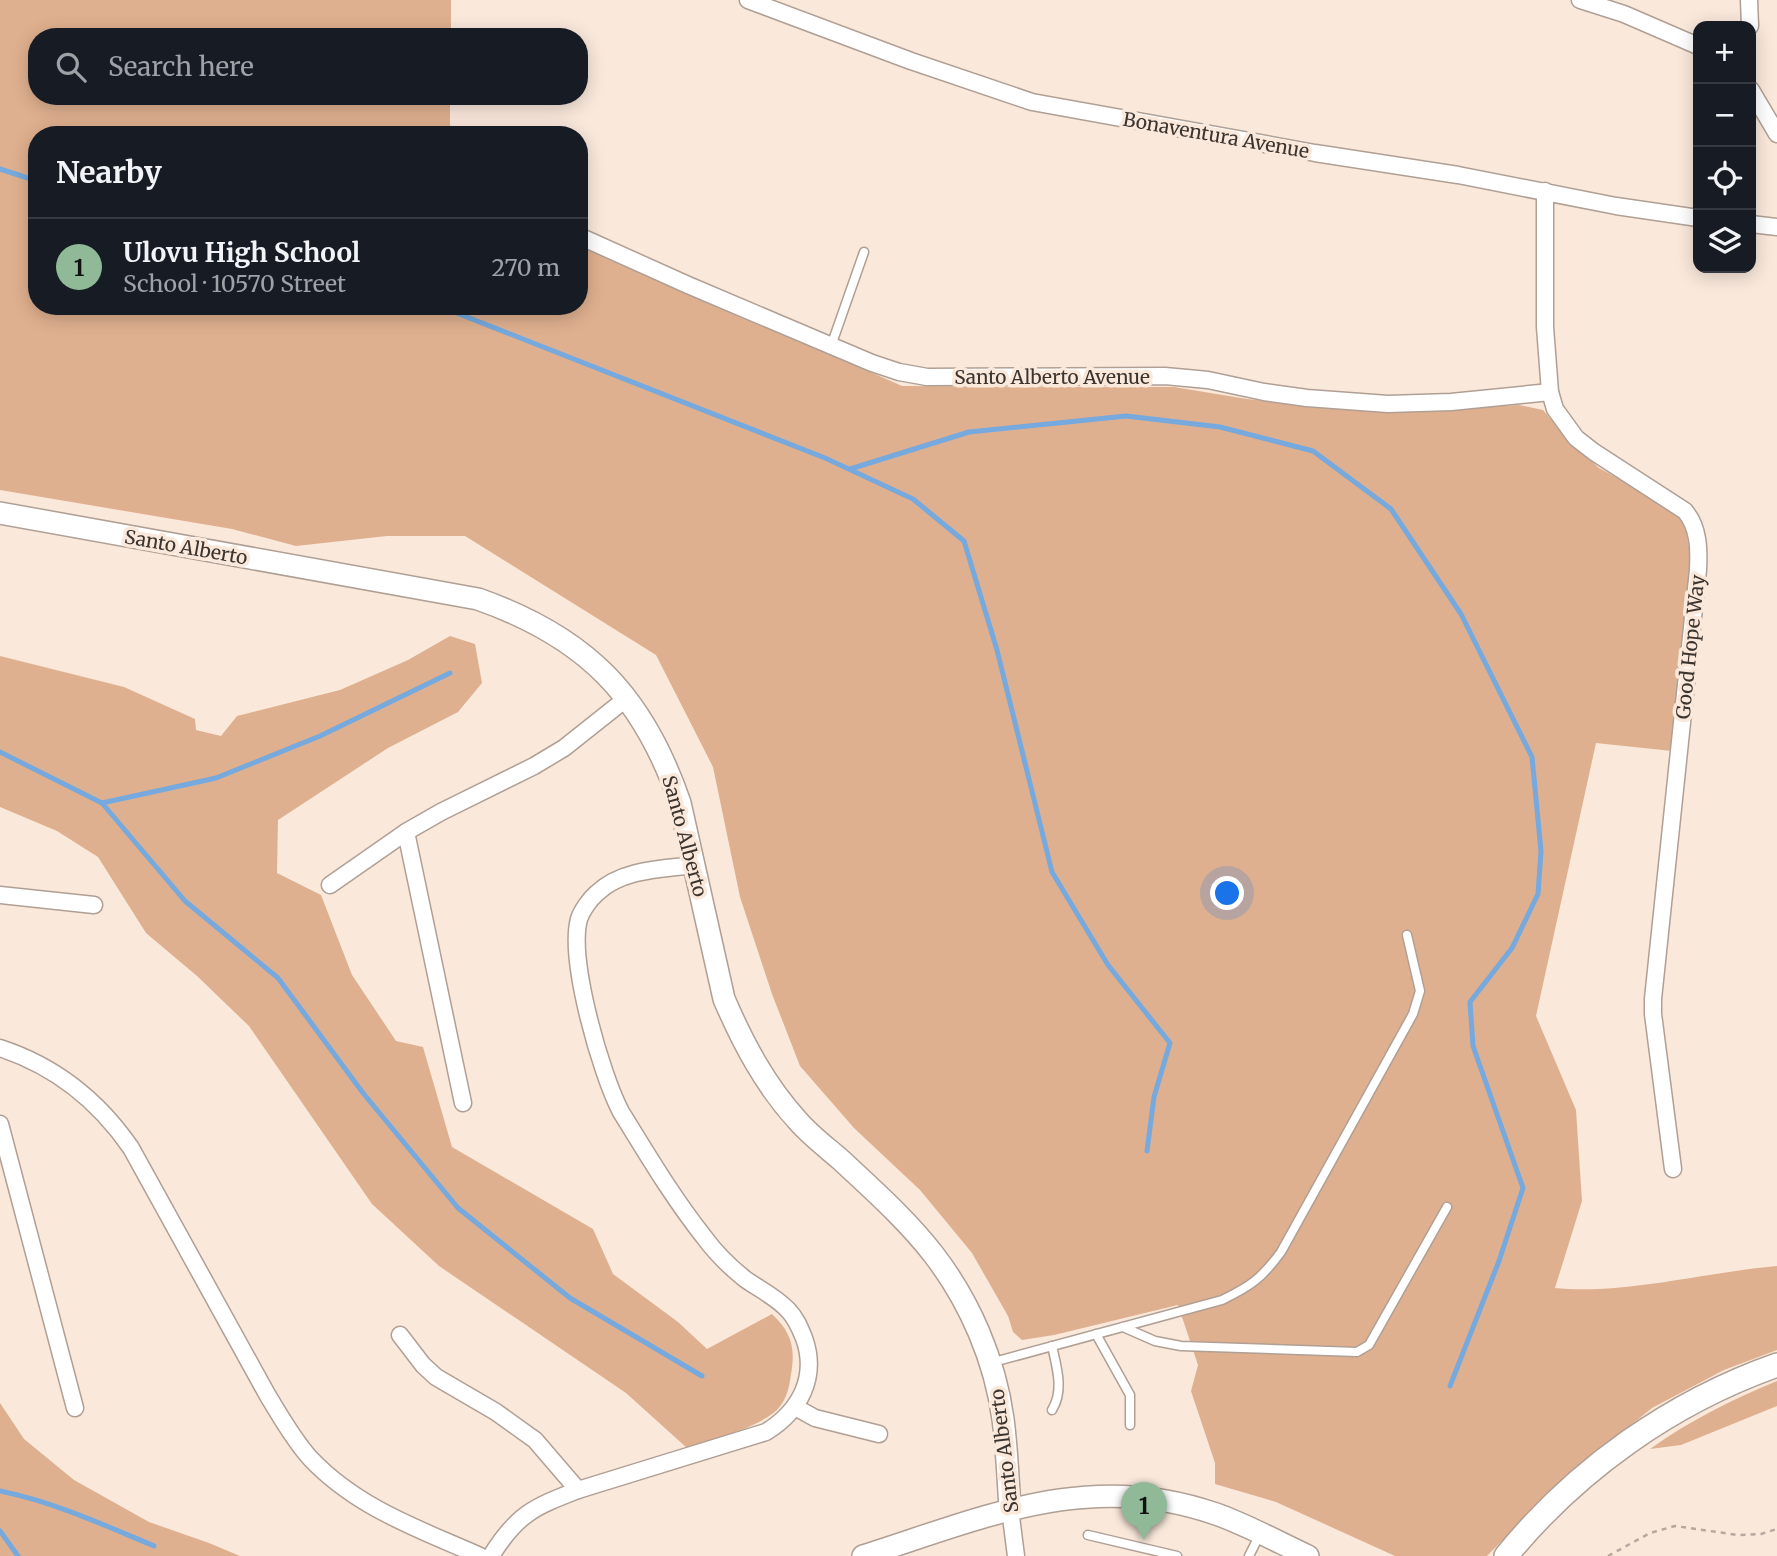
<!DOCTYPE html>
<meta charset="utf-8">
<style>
body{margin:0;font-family:Merriweather,serif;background:#20242c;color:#f1f3f6}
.controls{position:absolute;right:21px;top:21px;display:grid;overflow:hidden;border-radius:14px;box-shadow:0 4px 18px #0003}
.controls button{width:63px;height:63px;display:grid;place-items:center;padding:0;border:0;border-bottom:2px solid #363941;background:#171b24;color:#f1f3f6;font:35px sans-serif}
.you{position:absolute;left:1228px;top:894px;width:24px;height:24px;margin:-18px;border:5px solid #fff;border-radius:50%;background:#1a73e8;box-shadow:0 0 0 10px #1a73e833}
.badge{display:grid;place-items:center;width:46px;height:46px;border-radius:50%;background:#90ba97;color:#111;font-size:23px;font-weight:700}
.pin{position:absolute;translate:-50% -58px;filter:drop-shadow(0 2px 4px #0008)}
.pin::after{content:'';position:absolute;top:37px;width:24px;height:21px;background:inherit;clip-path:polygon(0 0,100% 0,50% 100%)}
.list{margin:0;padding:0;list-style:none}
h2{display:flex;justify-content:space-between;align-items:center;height:91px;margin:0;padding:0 28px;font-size:30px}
h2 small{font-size:23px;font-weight:400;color:#9ea1a6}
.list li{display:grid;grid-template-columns:46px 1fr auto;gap:21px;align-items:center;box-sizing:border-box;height:98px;padding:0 28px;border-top:2px solid #363941}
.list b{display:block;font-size:26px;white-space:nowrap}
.list p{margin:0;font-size:23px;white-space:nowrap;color:#9ea1a6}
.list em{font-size:23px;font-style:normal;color:#9ea1a6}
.icon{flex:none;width:38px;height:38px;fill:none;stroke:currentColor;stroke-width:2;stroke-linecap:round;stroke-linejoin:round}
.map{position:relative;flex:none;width:1777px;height:1556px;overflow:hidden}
.search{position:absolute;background:#171b24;box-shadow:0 4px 18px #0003;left:28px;top:28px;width:560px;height:77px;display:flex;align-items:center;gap:18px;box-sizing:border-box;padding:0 24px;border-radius:28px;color:#9ea1a6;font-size:26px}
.panel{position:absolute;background:#171b24;box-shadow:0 4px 18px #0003;left:28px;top:126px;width:560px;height:189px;border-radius:28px}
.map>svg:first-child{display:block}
</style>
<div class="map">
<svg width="1777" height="1556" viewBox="0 0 1777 1556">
<rect width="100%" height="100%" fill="#fae8db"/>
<!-- green -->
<g fill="#dfb08f">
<path d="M0,0H451V37H37V96H450V135H37V306H579V241L750,319L902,386L1174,387L1247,399L1336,409L1432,410L1519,405L1543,410L1567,438L1599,468L1643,492L1684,520L1691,557L1672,751L1596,743L1536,1016L1576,1110L1582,1201L1555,1288C1625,1295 1706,1272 1777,1266V1350L1724,1370L1652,1408L1554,1488L1487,1556H1395L1276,1502L1215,1484V1463L1191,1391L1198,1365L1178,1305L1054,1335L1022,1340L1013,1332L1008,1316L972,1253L920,1190L854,1128L800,1066L772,994L740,897L713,767L656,655L465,536H387L296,546L232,529L0,490Z"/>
<path d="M450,636L475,644L482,683L458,712L388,748L278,820L277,873L321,895L352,975L396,1041L423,1047L452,1147L593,1229L613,1274L678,1322L707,1349L772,1314C789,1330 795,1344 792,1368C790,1380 789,1394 781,1405C768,1425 711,1440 687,1448L626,1393L439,1266L372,1204L249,1026L197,976L146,933L98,857L57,831L0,807V656L124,687L195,719L196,730L221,736L237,716L340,690L408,660Z"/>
<path d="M1777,1381V1406L1681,1445L1650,1449C1689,1421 1733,1399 1777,1381Z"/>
<path d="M0,1403L24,1439L74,1480L149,1522L209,1543L240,1556H0Z"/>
</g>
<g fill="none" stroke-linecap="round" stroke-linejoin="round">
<!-- stream -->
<g stroke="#76a9dd" stroke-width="5">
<path d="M0,169L37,181"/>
<path d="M439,306L825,458L913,499L964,541L997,650L1052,872L1108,965L1170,1043L1154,1097L1147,1151"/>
<path d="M850,469L969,432L1126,416L1220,427L1313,451L1391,509L1461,614L1532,757L1541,851L1538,894L1512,948L1470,1002L1473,1046L1523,1188L1499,1261L1450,1386"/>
<path d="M0,752L102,803L185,901L278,978L363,1093L458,1208L570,1298L702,1376"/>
<path d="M102,803L216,778L320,736L450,673"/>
<path d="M0,1491C54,1502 104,1525 154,1546"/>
<path d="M0,1531L18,1556"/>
</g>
<defs>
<g id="service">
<path d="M831,346L864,252"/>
<path d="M1123,1327L1155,1341L1181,1346L1357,1352L1369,1345L1447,1207"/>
<path d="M1096,1334L1130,1395V1425"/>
<path d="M1052,1346C1057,1368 1064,1391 1052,1410"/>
<path d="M990,1363L1222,1300C1251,1286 1262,1278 1281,1252L1413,1014L1420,991L1407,935"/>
<path d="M1088,1535L1177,1556"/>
<path d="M1249,1556L1260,1534"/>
</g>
<g id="minor">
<path d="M748,0L911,61L1032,102L1315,153L1458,175L1616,206L1698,218"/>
<path d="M1580,0L1624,14L1698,46"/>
<path d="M1749,0L1750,26"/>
<path d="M1751,90L1777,134"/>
<path d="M1545,191V327L1550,392L1555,409L1576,438L1594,452L1685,511C1699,528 1699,549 1698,570L1653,999V1014L1673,1169"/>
<path d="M1751,224L1777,227"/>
<path d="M579,236L688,285L872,363L899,372L927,377L1165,376L1208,380L1264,392L1307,398L1388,404L1451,402L1550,392"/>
<path d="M406,832L463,1103"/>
<path d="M330,885L406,832L441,812L534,766L564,748L627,698"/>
<path d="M0,895L94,905"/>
<path d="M0,1048C55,1066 98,1100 131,1148L268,1396C281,1417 293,1439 310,1458C357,1508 419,1529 480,1556"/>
<path d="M0,1124L75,1408"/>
<path d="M400,1335L423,1365L436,1377L496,1412L535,1440L578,1490"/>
<path d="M795,1407L815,1418L879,1434"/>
<path d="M1010,1509L1016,1556"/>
<path d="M491,1556C517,1514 534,1507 578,1490L766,1432C800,1411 818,1377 804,1338C800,1328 796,1318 788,1310C776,1297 759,1289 745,1279C730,1267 715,1252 704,1237C673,1198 647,1154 621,1112C601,1074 568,960 579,919C582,910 590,899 597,893C622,869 662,869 694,865"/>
</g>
<g id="tertiary">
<path d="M0,513L478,599C586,637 643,695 680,803L724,999C743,1043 765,1085 798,1121C810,1135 826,1147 841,1160C873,1190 907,1220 934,1255C970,1302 995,1360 1003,1419C1007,1449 1008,1479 1010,1509"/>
<path d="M863,1556C983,1518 1089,1469 1216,1514C1247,1525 1278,1542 1308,1556"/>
</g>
<path id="secondary" d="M1506,1556C1577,1469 1672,1402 1777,1365"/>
</defs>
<!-- service casing -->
<use href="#service" stroke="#b09f94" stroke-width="11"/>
<!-- minor casing -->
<use href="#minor" stroke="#b09f94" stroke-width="19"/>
<!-- tertiary casing -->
<use href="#tertiary" stroke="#b09f94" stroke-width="24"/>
<!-- secondary casing -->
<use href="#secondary" stroke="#b09f94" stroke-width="26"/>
<!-- path -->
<path stroke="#b6a89e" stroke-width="2.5" stroke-dasharray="5 5" stroke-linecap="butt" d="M1608,1556L1650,1533L1675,1526L1738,1535L1761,1534L1777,1529"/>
<!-- service -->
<use href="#service" stroke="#fff" stroke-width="8"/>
<!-- minor -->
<use href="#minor" stroke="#fff" stroke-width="16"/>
<!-- tertiary -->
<use href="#tertiary" stroke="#fff" stroke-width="21"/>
<!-- secondary -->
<use href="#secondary" stroke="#fff" stroke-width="23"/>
</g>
<g text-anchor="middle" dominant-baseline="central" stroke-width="7" stroke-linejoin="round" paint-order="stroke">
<!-- street labels -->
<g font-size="19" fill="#3b342f" stroke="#fae8db">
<text transform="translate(1216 135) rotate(10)">Bonaventura Avenue</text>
<text x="1052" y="377">Santo Alberto Avenue</text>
<text transform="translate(186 547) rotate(10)">Santo Alberto</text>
<text transform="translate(1690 647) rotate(-84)">Good Hope Way</text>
<text transform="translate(685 836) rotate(75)">Santo Alberto</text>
<text transform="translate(1004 1451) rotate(-97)">Santo Alberto</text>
</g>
</g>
</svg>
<div class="controls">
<button>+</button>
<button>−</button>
<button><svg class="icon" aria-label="locate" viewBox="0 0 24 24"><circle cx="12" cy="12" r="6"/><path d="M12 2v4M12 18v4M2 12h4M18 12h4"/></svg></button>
<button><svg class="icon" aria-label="layers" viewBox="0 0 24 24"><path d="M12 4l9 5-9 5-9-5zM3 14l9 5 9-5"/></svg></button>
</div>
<div class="you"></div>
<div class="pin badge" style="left:1144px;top:1540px">1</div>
<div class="search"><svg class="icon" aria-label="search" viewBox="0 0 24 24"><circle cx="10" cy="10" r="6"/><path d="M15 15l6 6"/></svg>Search here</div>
<section class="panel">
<h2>Nearby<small></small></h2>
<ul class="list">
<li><span class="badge">1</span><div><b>Ulovu High School</b><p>School · 10570 Street</p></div><em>270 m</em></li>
</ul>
</section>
</div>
